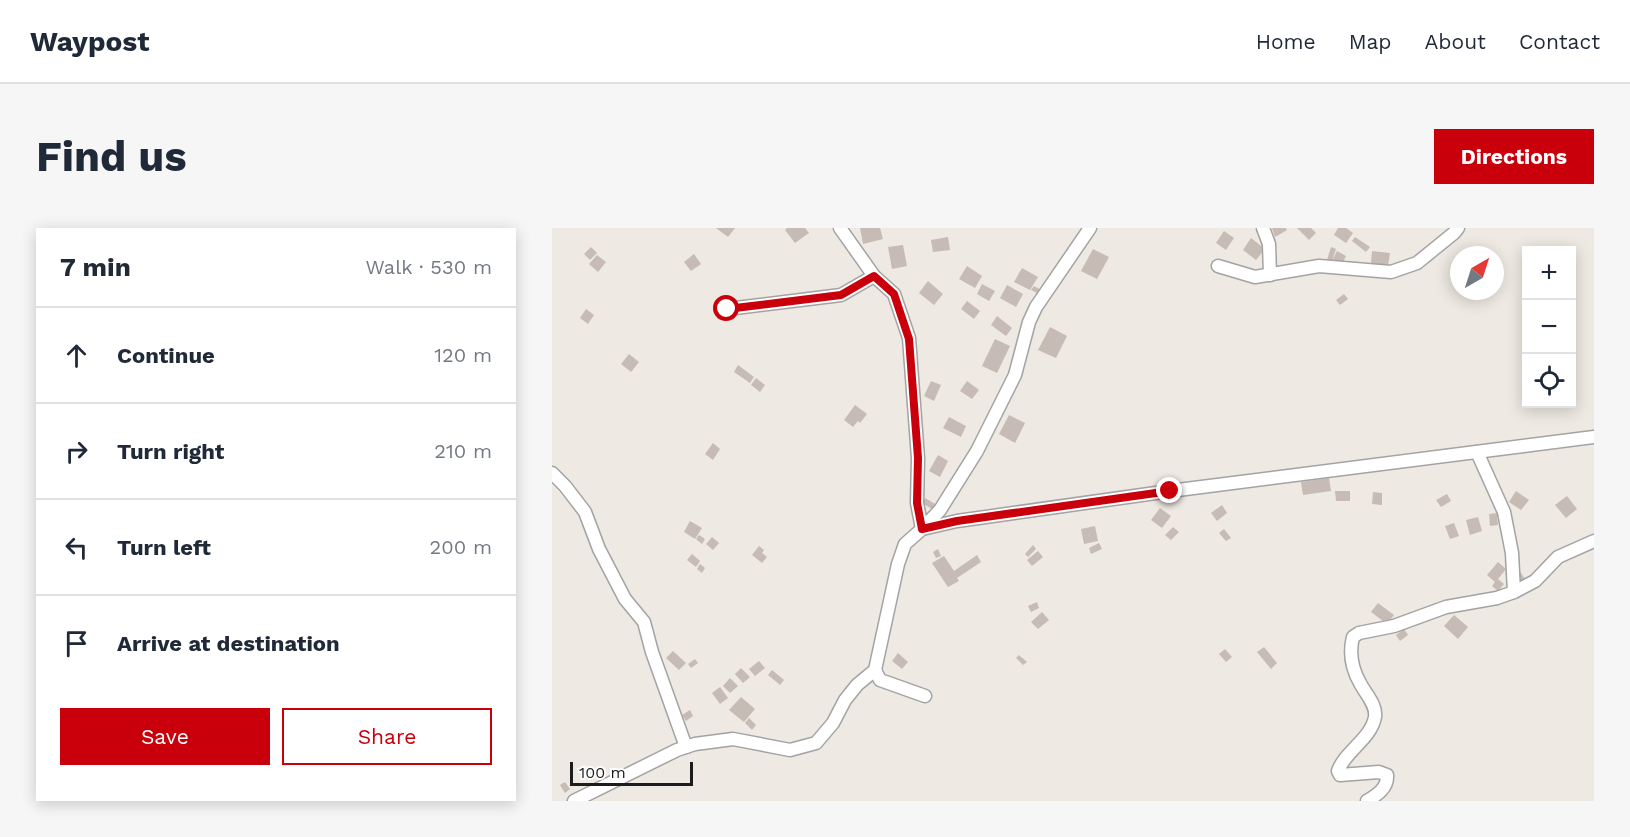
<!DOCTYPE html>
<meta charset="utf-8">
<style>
body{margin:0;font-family:"Work Sans",sans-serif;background:#f6f6f7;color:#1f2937}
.controls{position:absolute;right:18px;top:18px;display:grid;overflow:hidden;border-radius:0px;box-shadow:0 3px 15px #0003}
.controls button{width:54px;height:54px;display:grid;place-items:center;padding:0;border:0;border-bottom:2px solid #e0e1e3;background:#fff;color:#1f2937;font:30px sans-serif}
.compass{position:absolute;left:898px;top:18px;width:54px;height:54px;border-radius:50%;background:#fff;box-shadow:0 3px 15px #0003;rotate:39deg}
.scale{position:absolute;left:18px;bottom:15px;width:123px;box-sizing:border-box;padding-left:6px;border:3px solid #1c1c1c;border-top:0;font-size:16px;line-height:21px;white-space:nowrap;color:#1c1c1c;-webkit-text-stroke:4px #fff;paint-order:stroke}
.stop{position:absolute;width:18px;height:18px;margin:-14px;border:4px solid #c9000b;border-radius:50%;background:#fff}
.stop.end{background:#c9000b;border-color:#fff;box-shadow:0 2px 6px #0008}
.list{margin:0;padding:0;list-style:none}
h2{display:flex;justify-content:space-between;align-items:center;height:78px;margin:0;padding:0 24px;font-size:26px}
h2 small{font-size:20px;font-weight:400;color:#747a83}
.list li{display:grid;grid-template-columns:39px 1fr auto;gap:18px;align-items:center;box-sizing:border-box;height:96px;padding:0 24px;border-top:2px solid #e0e1e3}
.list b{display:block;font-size:22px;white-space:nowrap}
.list em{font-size:20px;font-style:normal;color:#747a83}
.actions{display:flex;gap:12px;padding:18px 24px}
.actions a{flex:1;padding:14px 0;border:2px solid #c9000b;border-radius:0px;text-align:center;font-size:21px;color:#c9000b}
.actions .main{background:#c9000b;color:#fff}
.icon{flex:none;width:33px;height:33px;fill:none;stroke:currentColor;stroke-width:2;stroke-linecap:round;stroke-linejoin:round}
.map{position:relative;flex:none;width:1042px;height:573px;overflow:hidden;border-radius:0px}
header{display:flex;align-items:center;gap:36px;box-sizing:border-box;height:84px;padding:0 30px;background:#fff;border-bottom:2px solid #e0e1e3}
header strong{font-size:28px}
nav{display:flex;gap:33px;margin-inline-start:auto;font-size:21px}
.intro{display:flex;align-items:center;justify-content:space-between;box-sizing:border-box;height:144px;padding:0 36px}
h1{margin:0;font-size:42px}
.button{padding:15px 27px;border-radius:0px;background:#c9000b;color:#fff;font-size:21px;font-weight:700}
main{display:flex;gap:36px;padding:0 36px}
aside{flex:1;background:#fff;border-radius:0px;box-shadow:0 3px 15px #0003}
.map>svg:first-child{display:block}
</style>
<header>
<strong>Waypost</strong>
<nav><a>Home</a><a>Map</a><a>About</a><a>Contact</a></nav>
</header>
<div class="intro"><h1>Find us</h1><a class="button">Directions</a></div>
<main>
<aside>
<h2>7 min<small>Walk · 530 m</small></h2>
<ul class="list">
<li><svg class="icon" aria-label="ahead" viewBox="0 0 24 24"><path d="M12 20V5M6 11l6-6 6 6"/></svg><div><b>Continue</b></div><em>120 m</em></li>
<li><svg class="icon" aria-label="right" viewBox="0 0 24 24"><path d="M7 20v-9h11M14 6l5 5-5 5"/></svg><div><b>Turn right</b></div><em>210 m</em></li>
<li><svg class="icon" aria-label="left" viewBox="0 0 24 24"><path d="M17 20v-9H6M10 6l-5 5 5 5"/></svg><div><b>Turn left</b></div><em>200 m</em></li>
<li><svg class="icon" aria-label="arrive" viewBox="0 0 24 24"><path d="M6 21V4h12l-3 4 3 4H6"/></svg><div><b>Arrive at destination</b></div></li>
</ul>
<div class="actions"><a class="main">Save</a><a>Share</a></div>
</aside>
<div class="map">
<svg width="1042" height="573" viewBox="0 0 1042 573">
<rect width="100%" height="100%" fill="#eee9e2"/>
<!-- building -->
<g fill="#c6bbb5">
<path d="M164,0H183L176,9Z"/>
<path d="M235,0H253L257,5L243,15L233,2Z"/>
<path d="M308,0H328L331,11L311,16Z"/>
<path d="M720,0H734L735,2L723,9Z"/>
<path d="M745,0H759L764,5L757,12Z"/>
<path d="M786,0H794L801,5L794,15L782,7Z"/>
<path d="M672,3L682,10L674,22L664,15Z"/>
<path d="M396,9L398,22L381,24L379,12Z"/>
<path d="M803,9L818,19L814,24L800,13Z"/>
<path d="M699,10L713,21L704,32L691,22Z"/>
<path d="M351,17L355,38L340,41L336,19Z"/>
<path d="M39,19L45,25L38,32L32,26Z"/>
<path d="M779,19L784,21L780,33L775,32Z"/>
<path d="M541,21L557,29L545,51L529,43Z"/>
<path d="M785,23L794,28L789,38L780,33Z"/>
<path d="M820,23L838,25L836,38L819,36Z"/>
<path d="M142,26L149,36L139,43L132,34Z"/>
<path d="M45,27L54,34L46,44L37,36Z"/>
<path d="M415,38L430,48L423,60L407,51Z"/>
<path d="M470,40L486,49L478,62L462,54Z"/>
<path d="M376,53L391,66L382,77L367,65Z"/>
<path d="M430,56L443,63L437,73L425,66Z"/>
<path d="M455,57L471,66L464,79L448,70Z"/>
<path d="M482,58L489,62L487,66L479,62Z"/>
<path d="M792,66L796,71L788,77L784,72Z"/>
<path d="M415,73L428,83L422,91L409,81Z"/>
<path d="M34,81L42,87L36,96L28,90Z"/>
<path d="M445,88L460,100L454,108L439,97Z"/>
<path d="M498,99L515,108L504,130L486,122Z"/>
<path d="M443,111L458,118L445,145L430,138Z"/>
<path d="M77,126L87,134L79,144L69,136Z"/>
<path d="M186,137L202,149L198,155L182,144Z"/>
<path d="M204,150L213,157L208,164L199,157Z"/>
<path d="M379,153L389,157L382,173L372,168Z"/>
<path d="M415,153L427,162L420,171L408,163Z"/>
<path d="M303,177L315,186L308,195L306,193L301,199L292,192Z"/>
<path d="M457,187L473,195L463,215L447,206Z"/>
<path d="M397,189L414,198L409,209L391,200Z"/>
<path d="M161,215L168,221L161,232L153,226Z"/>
<path d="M386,227L396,233L388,249L377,243Z"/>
<path d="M777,250L779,263L751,267L749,254Z"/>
<path d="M783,263H798V273H784Z"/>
<path d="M964,263L977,272L969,282L957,274Z"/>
<path d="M821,264L830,265V277L820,276Z"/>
<path d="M895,266L899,273L889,279L884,272Z"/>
<path d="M1015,268L1025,281L1014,290L1003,277Z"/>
<path d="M373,270L383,276L380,281L370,275Z"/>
<path d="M670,277L675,285L665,293L659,285Z"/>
<path d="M608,280L619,288L610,300L599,292Z"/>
<path d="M945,285L946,297L938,298L937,286Z"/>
<path d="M926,289L930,303L918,307L914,292Z"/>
<path d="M138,293L150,300L143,311L132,304Z"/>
<path d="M902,295L907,308L898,311L893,298Z"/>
<path d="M543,298L546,313L532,316L529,301Z"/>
<path d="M621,299L627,304L619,312L613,307Z"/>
<path d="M672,301L679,310L674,313L667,305Z"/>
<path d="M147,307L153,311L150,316L144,311Z"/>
<path d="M160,309L167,315L161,322L154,316Z"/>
<path d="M547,315L550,321L539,326L537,320Z"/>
<path d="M481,317L484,321L476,329L473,326Z"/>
<path d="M207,318L212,322L210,325L215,329L210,335L200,327Z"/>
<path d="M386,321L389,328L384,330L381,324Z"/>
<path d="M486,323L491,329L480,338L475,332Z"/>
<path d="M140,326L148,333L144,339L135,332Z"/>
<path d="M425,327L429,334L405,350L407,353L396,359L380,335L392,328L402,343Z"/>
<path d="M946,334L954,341L946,351L952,356L946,363L940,358L943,354L935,347Z"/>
<path d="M148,336L153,340L150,345L145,341Z"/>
<path d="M967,342L973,351L968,354L962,345Z"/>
<path d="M485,374L487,380L479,384L476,378Z"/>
<path d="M826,375L842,387L835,396L819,384Z"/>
<path d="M490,384L497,392L486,401L479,394Z"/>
<path d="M902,387L916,399L906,411L892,398Z"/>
<path d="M852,401L856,407L848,413L844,407Z"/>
<path d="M712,419L725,435L719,441L705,424Z"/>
<path d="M673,421L680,429L674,434L667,426Z"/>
<path d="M121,423L134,435L127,442L114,430Z"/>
<path d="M346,425L356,434L350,441L340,433Z"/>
<path d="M467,427L475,434L471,437L464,430Z"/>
<path d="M143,431L146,435L139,440L136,436Z"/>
<path d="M207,433L213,440L203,448L197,441Z"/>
<path d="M189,440L198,449L191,455L183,446Z"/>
<path d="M220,442L232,452L228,457L216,447Z"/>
<path d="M178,450L186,458L178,465L171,458Z"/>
<path d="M168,459L176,470L168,476L160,465Z"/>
<path d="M189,469L203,481L192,494L177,482Z"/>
<path d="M138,482L141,488L134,493L130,487Z"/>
<path d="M197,490L204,497L200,502L193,495Z"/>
<path d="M13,554L18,561L13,565L8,557Z"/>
</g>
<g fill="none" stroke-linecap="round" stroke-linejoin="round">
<defs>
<g id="minor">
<path d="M288,0L322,48L342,66L357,110L366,230L365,275L370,301L388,282L425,223L463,147L477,94L484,79L538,0"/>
<path d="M711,0L717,16L718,47"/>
<path d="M666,38L703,49L767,38L839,44L865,35L902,5L906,0"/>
<path d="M175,81L289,67L322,48"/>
<path d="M925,224L952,284L960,325L962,364"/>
<path d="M0,245L13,258L33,284L47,321L73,371L92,394L100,424L134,519"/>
<path d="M323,442L328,452L373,468"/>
<path d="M22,573L125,522L143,516L181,511L238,522L264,515L281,495L293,472L305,457L323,442L346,336L353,316L370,301L405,293L618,263L1042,209"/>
<path d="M815,573C825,567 836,560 835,547L827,544L788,547L786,543C793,523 819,511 823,489C825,477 813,465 808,455C800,441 797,425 801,409L807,405L842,398L894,379L945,370L962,364L983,353L1006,329L1042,313"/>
</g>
</defs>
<!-- minor casing -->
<use href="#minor" stroke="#a3a3a3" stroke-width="15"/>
<!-- minor -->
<use href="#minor" stroke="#fff" stroke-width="12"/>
</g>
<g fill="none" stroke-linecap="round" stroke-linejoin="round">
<!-- route -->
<path stroke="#c9000b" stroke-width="8" d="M175,81L289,67L322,48L342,66L357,111L366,230L365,275L370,301L405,293L618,263"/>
</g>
</svg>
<div class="controls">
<button>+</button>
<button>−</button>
<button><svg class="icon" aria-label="locate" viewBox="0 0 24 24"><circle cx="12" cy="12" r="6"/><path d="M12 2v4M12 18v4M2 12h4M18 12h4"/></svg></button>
</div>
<svg class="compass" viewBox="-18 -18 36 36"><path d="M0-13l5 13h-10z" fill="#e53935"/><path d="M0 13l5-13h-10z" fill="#747a83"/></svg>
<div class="scale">100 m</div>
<div class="stop" style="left:175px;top:81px"></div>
<div class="stop end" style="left:618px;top:263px"></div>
</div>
</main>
